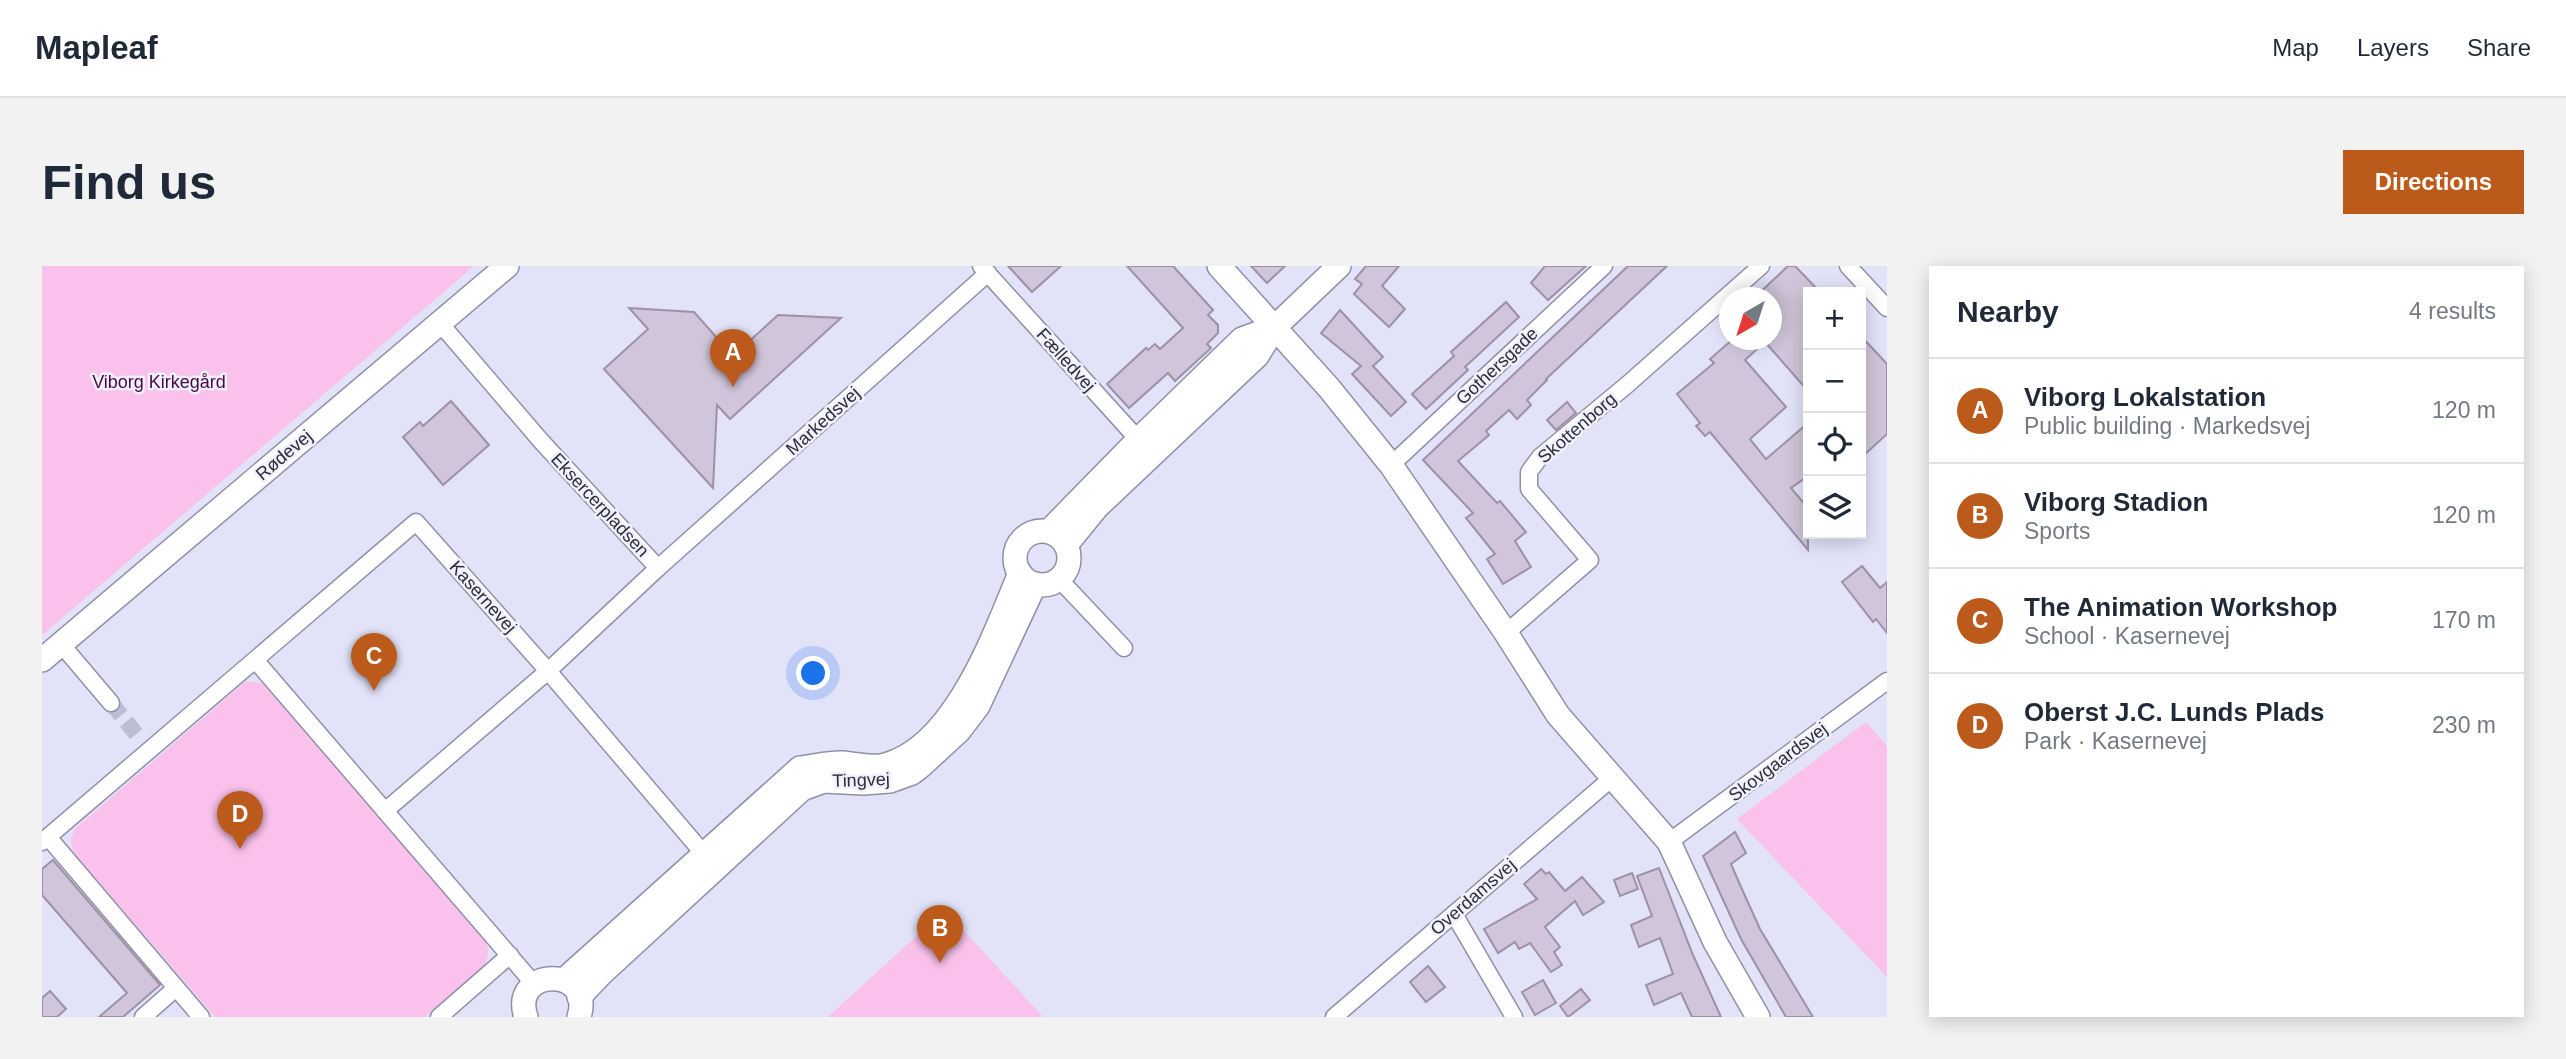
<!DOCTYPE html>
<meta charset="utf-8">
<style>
body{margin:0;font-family:Arial,sans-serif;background:#f2f2f3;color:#1f2937}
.controls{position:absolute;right:21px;top:21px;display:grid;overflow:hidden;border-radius:0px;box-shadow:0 4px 18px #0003}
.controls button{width:63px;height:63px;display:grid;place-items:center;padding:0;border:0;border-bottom:2px solid #e0e1e3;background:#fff;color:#1f2937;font:35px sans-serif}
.compass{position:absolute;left:1677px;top:21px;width:63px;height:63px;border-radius:50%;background:#fff;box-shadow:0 4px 18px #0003;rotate:219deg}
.you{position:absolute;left:772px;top:408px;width:24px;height:24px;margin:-18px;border:5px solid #fff;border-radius:50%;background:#1a73e8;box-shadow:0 0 0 10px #1a73e833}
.badge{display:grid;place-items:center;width:46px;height:46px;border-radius:50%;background:#bb5a1b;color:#fff;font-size:23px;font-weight:700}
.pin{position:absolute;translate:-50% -58px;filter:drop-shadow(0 2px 4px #0008)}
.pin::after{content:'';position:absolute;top:37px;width:24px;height:21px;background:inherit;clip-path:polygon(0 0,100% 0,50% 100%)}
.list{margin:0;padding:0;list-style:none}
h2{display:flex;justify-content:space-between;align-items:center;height:91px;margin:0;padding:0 28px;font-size:30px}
h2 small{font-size:23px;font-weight:400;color:#747a83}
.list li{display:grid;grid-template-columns:46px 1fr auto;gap:21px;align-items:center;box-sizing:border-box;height:105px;padding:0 28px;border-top:2px solid #e0e1e3}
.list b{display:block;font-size:26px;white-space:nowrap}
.list p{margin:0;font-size:23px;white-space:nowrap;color:#747a83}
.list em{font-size:23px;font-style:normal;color:#747a83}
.icon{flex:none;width:38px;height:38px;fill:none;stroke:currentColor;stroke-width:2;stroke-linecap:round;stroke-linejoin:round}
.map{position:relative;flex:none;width:1845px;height:751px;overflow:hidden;border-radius:0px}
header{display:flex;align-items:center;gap:42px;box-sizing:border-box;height:98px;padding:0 35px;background:#fff;border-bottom:2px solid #e0e1e3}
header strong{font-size:33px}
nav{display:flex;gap:38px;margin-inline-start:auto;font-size:24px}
.intro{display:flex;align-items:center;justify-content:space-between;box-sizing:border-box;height:168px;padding:0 42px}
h1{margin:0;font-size:49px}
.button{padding:18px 32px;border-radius:0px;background:#bb5a1b;color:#fff;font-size:24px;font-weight:700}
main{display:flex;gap:42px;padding:0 42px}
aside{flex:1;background:#fff;border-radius:0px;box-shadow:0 4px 18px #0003}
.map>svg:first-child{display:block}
</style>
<header>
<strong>Mapleaf</strong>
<nav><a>Map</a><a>Layers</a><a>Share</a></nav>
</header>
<div class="intro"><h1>Find us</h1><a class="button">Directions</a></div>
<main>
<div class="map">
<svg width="1845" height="751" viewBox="0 0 1845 751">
<rect width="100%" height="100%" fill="#e2e2f9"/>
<!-- green -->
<g fill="#f9c1eb">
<path d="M0,0H432L0,369Z"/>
<path d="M203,416L221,417L442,672C447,682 447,688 443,699L383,751H173L32,587C28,577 28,571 34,562Z"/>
<path d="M1824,456L1845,480V711L1695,553Z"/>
<path d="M903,644L1001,751H786Z"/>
</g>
<!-- building -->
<g fill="#d0c5da" stroke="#9d91a5" stroke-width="2">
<path d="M966,0H1019L990,26Z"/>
<path d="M1085,0H1131L1171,44L1166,49L1176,59V67L1165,78L1169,82L1133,115L1126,107L1087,142L1065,118L1104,82L1106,84L1113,78L1118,83L1141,62Z"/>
<path d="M1209,0H1243L1225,17Z"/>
<path d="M1324,0H1357L1340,20L1363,43L1347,61L1312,28L1320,18L1313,13Z"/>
<path d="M1503,0H1544L1506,34L1489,17Z"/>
<path d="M1586,0H1625L1504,113L1505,114L1485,134L1489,139L1475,153L1467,144L1444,165L1447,169L1416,195L1455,237L1458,235L1484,266L1473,275L1489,301L1461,318L1445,293L1453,288L1424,252L1431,247L1381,194Z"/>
<path d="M1746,0H1753L1778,26H1766V125L1723,76L1703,94L1744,141L1708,173L1724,193L1766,157V210L1749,222L1766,242V284L1668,166L1663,170L1654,160L1658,157L1635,128L1672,97L1668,93L1690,74H1730V32H1712Z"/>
<path d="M1464,36L1477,51L1423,101L1426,104L1384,143L1370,128L1412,90L1409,86Z"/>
<path d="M587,42L652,46L691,90L736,49L799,52L688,153L675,139L671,222L562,103L606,63Z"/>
<path d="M1298,44L1341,91L1331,100L1364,136L1349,150L1310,108L1319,100L1279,67Z"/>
<path d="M1819,70L1845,98V168L1819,192Z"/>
<path d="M409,135L447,179L401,219L361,171L378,156L381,160Z"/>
<path d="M1525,136L1534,147L1514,164L1505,154Z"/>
<path d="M1820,300L1838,322L1845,316V367L1834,353L1831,356L1800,316Z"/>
<path d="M1693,566L1704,587L1689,598L1699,621L1718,663L1771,751H1744L1699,673L1661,590Z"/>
<path d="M11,594L118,719L81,751H57L85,727L0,629V603Z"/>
<path d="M1617,602L1651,689L1679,751H1650L1639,727L1612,739L1604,719L1631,708L1618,672L1597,681L1589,659L1610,650L1595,610Z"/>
<path d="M1499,603L1504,608L1507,606L1523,625L1540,611L1562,636L1541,649L1533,635L1503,661L1518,681L1512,686L1520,699L1509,706L1488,677L1477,683L1473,676L1456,687L1442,663L1495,633L1482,618Z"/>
<path d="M1590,607L1596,623L1578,630L1572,614Z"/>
<path d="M1386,700L1403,721L1384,736L1368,716Z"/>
<path d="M1501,714L1514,737L1493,749L1480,726Z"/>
<path d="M1539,723L1548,734L1526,751L1518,740Z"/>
<path d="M8,725L24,743L15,751H0V732Z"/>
</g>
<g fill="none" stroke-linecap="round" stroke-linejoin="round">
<!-- street-tunnel -->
<path stroke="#bebed2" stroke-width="16" stroke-dasharray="16 8" stroke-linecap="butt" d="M69,437L96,470"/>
<defs>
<g id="street">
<path d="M939,0L1103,181"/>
<path d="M1806,0L1845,42"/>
<path d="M397,56L499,175L616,302"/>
<path d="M1349,199L1562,0"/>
<path d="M1017,313L1082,382"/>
<path d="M1464,367L1548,294L1487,223V206L1498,191L1586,118L1719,0"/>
<path d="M19,378L69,437"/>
<path d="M214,395L492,718"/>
<path d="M6,571L159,751"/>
<path d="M0,576L374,256L506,405L343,545"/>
<path d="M1627,576L1845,415"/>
<path d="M667,594L506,405L616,302L946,7"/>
<path d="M1412,648L1472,751"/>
<path d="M101,751L134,722"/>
<path d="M397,751L468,689"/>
<path d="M1292,751L1570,512"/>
</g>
<g id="secondary">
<path d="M1177,0L1287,122L1349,199L1464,367L1516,449L1627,576L1673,676L1716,751"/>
<path d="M1007,265L1097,173L1200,73L1233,61"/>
<circle cx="1000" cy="292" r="27"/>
<path d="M1024,279L1055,241L1215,90L1233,61L1297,0"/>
<path d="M0,394L465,0"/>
<path d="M522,714L758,502C772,501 786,496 801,497C815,498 828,503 843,499C913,481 953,367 978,307"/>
<path d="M537,731L559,708L760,523L782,515L821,517L848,515L870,507L879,500L917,465L936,440L993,318"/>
<path d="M484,751C467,701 553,699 537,751"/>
</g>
</defs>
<!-- street casing -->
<use href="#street" stroke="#9190a6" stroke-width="19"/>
<!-- secondary casing -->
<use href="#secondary" stroke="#9190a6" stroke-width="26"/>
<!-- street -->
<use href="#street" stroke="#fff" stroke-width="16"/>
<!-- secondary -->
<use href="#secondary" stroke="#fff" stroke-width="23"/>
</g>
<g text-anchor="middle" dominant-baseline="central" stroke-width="5" stroke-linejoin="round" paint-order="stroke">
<!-- street labels -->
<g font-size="18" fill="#2d2d36" stroke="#f0f0fe">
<text transform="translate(1024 94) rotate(48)">Fælledvej</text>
<text transform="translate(1455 100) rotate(-43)">Gothersgade</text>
<text transform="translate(781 155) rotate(-42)">Markedsvej</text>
<text transform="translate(1535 162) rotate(-41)">Skottenborg</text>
<text transform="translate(242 189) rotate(-40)">Rødevej</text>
<text transform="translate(558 239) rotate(47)">Eksercerpladsen</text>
<text transform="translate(441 331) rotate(48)">Kasernevej</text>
<text transform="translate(1736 496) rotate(-37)">Skovgaardsvej</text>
<text transform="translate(819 514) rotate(-2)">Tingvej</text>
<text transform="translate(1431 631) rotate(-41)">Overdamsvej</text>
</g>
<!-- park labels -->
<g font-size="18" fill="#4c0842" stroke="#f0f0fe">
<text x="117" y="116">Viborg Kirkegård</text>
</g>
</g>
</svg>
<div class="controls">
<button>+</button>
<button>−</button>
<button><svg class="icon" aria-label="locate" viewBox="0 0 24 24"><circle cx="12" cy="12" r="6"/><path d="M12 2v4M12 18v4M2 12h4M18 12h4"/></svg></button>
<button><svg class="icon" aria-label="layers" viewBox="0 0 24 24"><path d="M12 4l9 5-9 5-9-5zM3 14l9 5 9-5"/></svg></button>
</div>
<svg class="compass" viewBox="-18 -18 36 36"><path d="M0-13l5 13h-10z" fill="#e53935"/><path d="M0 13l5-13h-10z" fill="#747a83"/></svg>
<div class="you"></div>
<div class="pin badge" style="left:691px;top:121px">A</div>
<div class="pin badge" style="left:898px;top:697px">B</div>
<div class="pin badge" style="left:332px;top:425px">C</div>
<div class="pin badge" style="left:198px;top:583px">D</div>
</div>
<aside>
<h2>Nearby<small>4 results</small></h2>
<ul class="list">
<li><span class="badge">A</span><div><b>Viborg Lokalstation</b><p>Public building · Markedsvej</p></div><em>120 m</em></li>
<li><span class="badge">B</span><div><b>Viborg Stadion</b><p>Sports</p></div><em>120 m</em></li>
<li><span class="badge">C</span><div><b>The Animation Workshop</b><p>School · Kasernevej</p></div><em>170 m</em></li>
<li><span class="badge">D</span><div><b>Oberst J.C. Lunds Plads</b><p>Park · Kasernevej</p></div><em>230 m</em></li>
</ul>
</aside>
</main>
